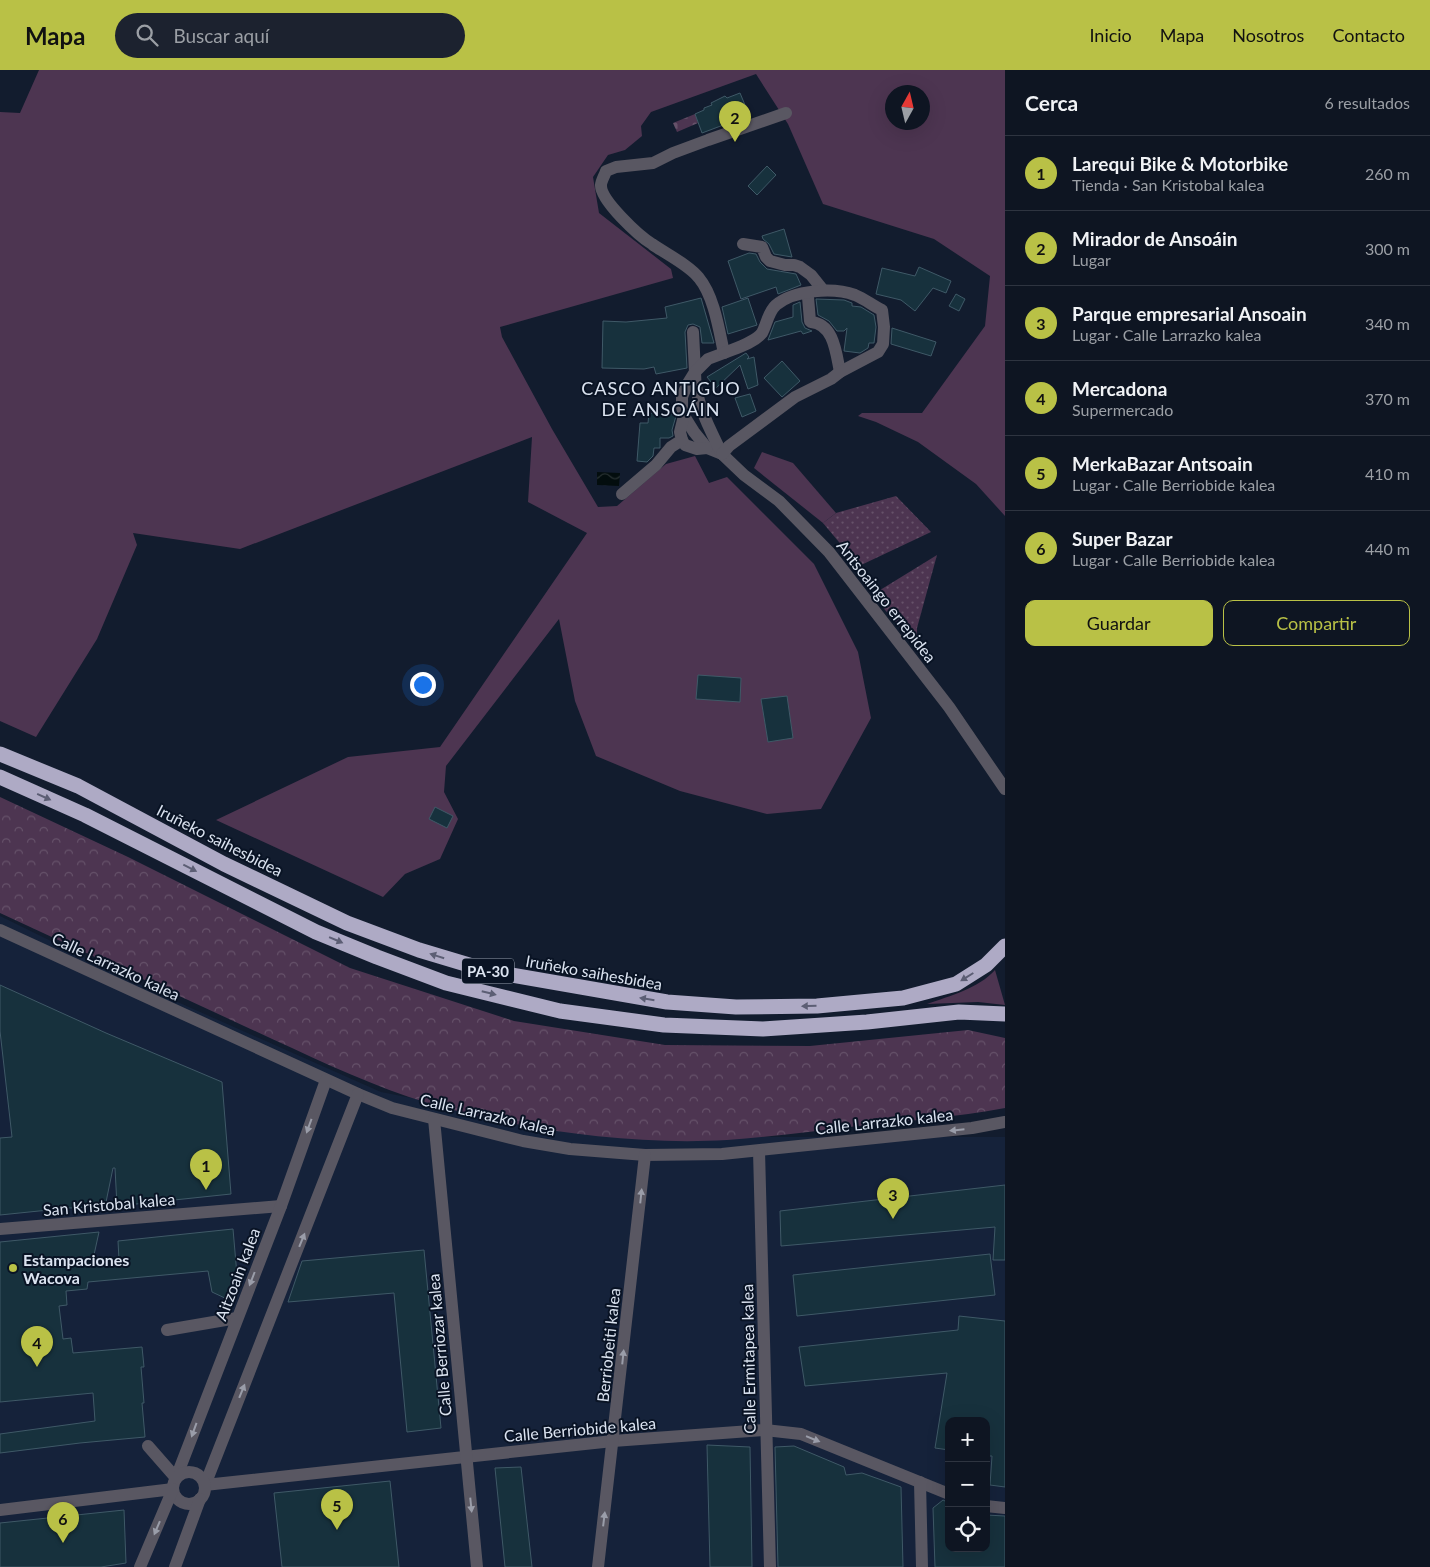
<!DOCTYPE html>
<html lang="es">
<meta charset="utf-8">
<style>
body{margin:0;font-family:Lato,sans-serif;background:#1c222f;color:#f1f3f6}
.controls{position:absolute;right:15px;bottom:15px;display:grid;overflow:hidden;border-radius:10px;box-shadow:0 5px 20px #0002}
.controls button{width:45px;height:45px;display:grid;place-items:center;padding:0;border:0;border-bottom:1px solid #2e3440;background:#0e1522;color:#f1f3f6;font:25px sans-serif}
.compass{position:absolute;left:885px;top:15px;width:45px;height:45px;border-radius:50%;background:#0e1522;box-shadow:0 5px 20px #0002;rotate:8deg}
.you{position:absolute;left:422px;top:614px;width:18px;height:18px;margin:-12px;border:4px solid #fff;border-radius:50%;background:#1a73e8;box-shadow:0 0 0 8px #1a73e833}
.badge{display:grid;place-items:center;width:32px;height:32px;border-radius:50%;background:#b9c146;color:#111;font-size:16px;font-weight:700}
.pin{position:absolute;translate:-50% -41px;filter:drop-shadow(0 1px 2px #0008)}
.pin::after{content:'';position:absolute;top:26px;width:18px;height:15px;background:inherit;clip-path:polygon(0 0,100% 0,50% 100%)}
.list{margin:0;padding:0;list-style:none}
h2{display:flex;justify-content:space-between;align-items:center;height:65px;margin:0;padding:0 20px;font-size:21px}
h2 small{font-size:16px;font-weight:400;color:#9b9fa5}
.list li{display:grid;grid-template-columns:32px 1fr auto;gap:15px;align-items:center;box-sizing:border-box;height:75px;padding:0 20px;border-top:1px solid #2e3440}
.list b{display:block;font-size:19px;white-space:nowrap}
.list p{margin:0;font-size:16px;white-space:nowrap;color:#9b9fa5}
.list em{font-size:16px;font-style:normal;color:#9b9fa5}
.actions{display:flex;gap:10px;padding:15px 20px}
.actions a{flex:1;padding:11px 0;border:1px solid #b9c146;border-radius:10px;text-align:center;font-size:18px;color:#b9c146}
.actions .main{background:#b9c146;color:#111}
.icon{flex:none;width:28px;height:28px;fill:none;stroke:currentColor;stroke-width:2;stroke-linecap:round;stroke-linejoin:round}
.map{position:relative;flex:none;width:1005px;height:1497px;overflow:hidden}
header{display:flex;align-items:center;gap:30px;box-sizing:border-box;height:70px;padding:0 25px;background:#b9c146;color:#111}
header strong{font-size:24px}
nav{display:flex;gap:28px;margin-inline-start:auto;font-size:18px}
.search{width:350px;height:45px;background:#1c222f;display:flex;align-items:center;gap:12px;box-sizing:border-box;padding:0 18px;border-radius:28px;color:#9b9fa5;font-size:19px}
main{display:flex}
aside{flex:1;background:#0e1522}
.map>svg:first-child{display:block}
</style>
<header>
<strong>Mapa</strong>
<div class="search"><svg class="icon" aria-label="search" viewBox="0 0 24 24"><circle cx="10" cy="10" r="6"/><path d="M15 15l6 6"/></svg>Buscar aquí</div>
<nav><a>Inicio</a><a>Mapa</a><a>Nosotros</a><a>Contacto</a></nav>
</header>
<main>
<div class="map">
<svg width="1005" height="1497" viewBox="0 0 1005 1497">
<defs>
<pattern id="forest-crowns" width="20" height="18" patternUnits="userSpaceOnUse" patternTransform="scale(1.25)"><rect width="20" height="18" fill="#4d3551"/><path d="M2 6a3 3 0 1 1 6 0M12 15a3 3 0 1 1 6 0" fill="none" stroke="#66526a"/></pattern>
<pattern id="cemetery-stones" width="16" height="16" patternUnits="userSpaceOnUse" patternTransform="scale(1.25)"><rect width="16" height="16" fill="#4d3551"/><path d="M2 7V4a2 2 0 0 1 4 0v3zM10 15v-3a2 2 0 0 1 4 0v3z" fill="#66526a"/></pattern>
<pattern id="garden-dots" width="8" height="8" patternUnits="userSpaceOnUse" patternTransform="scale(1.25)"><rect width="8" height="8" fill="#4d3551"/><path d="M2 2h.1M6 6h.1" fill="none" stroke="#66526a" stroke-width="1.8" stroke-linecap="round"/></pattern>
<pattern id="water-waves" width="16" height="10" patternUnits="userSpaceOnUse" patternTransform="scale(1.25)"><rect width="16" height="10" fill="#030d0e"/><path d="M0 5q4-4 8 0t8 0" fill="none" stroke="#273031"/></pattern>
</defs>
<rect width="100%" height="100%" fill="#121c2e"/>
<!-- built -->
<path fill="#15223a" fill-rule="evenodd" d="M0,846L155,922L381,1022L610,1067H1005V1497H0ZM949,1351H986V1478H949Z"/>
<!-- grass -->
<g fill="#4d3551" fill-rule="evenodd">
<path d="M39,0H1005V446L976,414L918,372L876,352L858,346L862,343H922L985,256L990,206L934,169L823,134L788,54L756,4L651,42L641,56L642,66L625,80L608,85L593,107L599,143L671,199L673,208L500,257L502,267L552,359L598,437L617,436L666,394L695,386L709,413L727,407L814,494L858,582L871,648L821,739L767,744L680,721L596,686L575,631L559,549L446,696L444,722L458,749L440,789L405,804L383,827L216,750L348,687L440,677L587,463L528,432L532,367L240,479L133,463L137,475L97,569L36,667L0,651V42L20,43ZM892,22H922V52H892Z"/>
<path d="M762,382L793,393L836,443L823,453L754,398Z"/>
<path d="M995,900L1005,935L978,932L927,934C950,926 979,918 995,900Z"/>
</g>
<!-- forest -->
<path fill="url(#forest-crowns)" d="M0,727L128,787L350,898L514,951L665,975L810,976L968,960L1005,968V1038C956,1047 907,1051 858,1056C815,1061 771,1067 727,1070C626,1076 505,1058 409,1027C353,1008 299,981 244,956C163,918 81,881 0,843Z"/>
<!-- cemetery -->
<path fill="url(#cemetery-stones)" d="M695,44L698,53L677,62L673,53Z"/>
<!-- garden -->
<g fill="url(#garden-dots)">
<path d="M896,426L931,462L859,496L823,453L836,443Z"/>
<path d="M937,485L917,558V580L912,571L872,525Z"/>
</g>
<!-- water -->
<path fill="url(#water-waves)" d="M597,402L620,403L619,416L597,415Z"/>
<!-- building -->
<g fill="#17313d" stroke="#3f5967">
<path d="M740,23L750,47L734,52V51L702,63L695,44L704,40V38L712,35L711,33L725,26L727,28Z"/>
<path d="M767,96L776,105L757,125L748,116Z"/>
<path d="M784,159L792,187L774,184L769,174L763,169L762,166Z"/>
<path d="M749,183L756,184L760,192L767,199L796,204L801,215L778,224L776,217L741,229L728,191Z"/>
<path d="M919,197L951,211L946,223L933,218L915,241L901,230L876,224L882,198L915,206Z"/>
<path d="M956,224L965,229L959,241L949,236Z"/>
<path d="M701,228L714,273H702L700,257L693,254L688,255L685,262L687,298L656,304L654,297L644,299L602,298L603,251L626,252L667,248L665,237Z"/>
<path d="M748,228L757,255L728,264L722,237Z"/>
<path d="M816,229L844,230L852,233V236L861,237L874,245L876,257L874,273H869L868,278L860,283L844,281L847,258L844,261H837L829,251L818,245Z"/>
<path d="M800,232L802,252L805,258L812,261L803,264L801,261L768,270L775,252L793,247V235Z"/>
<path d="M892,258L936,272L931,286L891,274Z"/>
<path d="M746,283L749,287L747,289L754,287L758,315L748,319L740,295L716,318L707,307Z"/>
<path d="M782,291L800,311L782,327L764,308Z"/>
<path d="M750,324L756,341L742,347L735,328Z"/>
<path d="M649,343L675,344L676,346L672,360L673,366L669,368H660V378H654L653,386L647,392L637,391L640,353H648Z"/>
<path d="M698,605L741,608L740,632L696,629Z"/>
<path d="M787,626L793,668L768,672L761,629Z"/>
<path d="M435,737L453,746L447,758L429,749Z"/>
<path d="M0,915L106,963L222,1012L231,1124L117,1136L115,1098H113L105,1137L68,1138L0,1145V1068L12,1067L0,961Z"/>
<path d="M1005,1115V1190H993L995,1157L781,1176L780,1141Z"/>
<path d="M233,1159L237,1205L227,1229L212,1222L208,1201L88,1212L87,1219L66,1221L67,1235L59,1236L63,1269L71,1268L73,1283L142,1277L144,1297H141L144,1333H142L145,1367L80,1373L0,1383V1364L95,1351L93,1323L0,1332V1172L99,1162L92,1194L119,1190L118,1171Z"/>
<path d="M424,1180L441,1358L407,1362L394,1223L288,1232L302,1191Z"/>
<path d="M990,1184L995,1225L797,1246L793,1205Z"/>
<path d="M959,1246L1005,1251V1417L990,1415L992,1386H986V1351H949V1380L935,1378L947,1303L805,1316L799,1277L958,1260Z"/>
<path d="M707,1375L750,1377L752,1497H710Z"/>
<path d="M794,1376L844,1397L846,1405L862,1403L901,1417L903,1497H778L775,1377Z"/>
<path d="M521,1397L532,1497H505L495,1398Z"/>
<path d="M390,1411L399,1497H282L274,1423Z"/>
<path d="M943,1430L949,1433V1478H986V1445L1005,1446V1497H935L933,1438Z"/>
<path d="M124,1440L126,1493L101,1497H0V1453Z"/>
</g>
<g fill="none" stroke-linecap="round" stroke-linejoin="round">
<!-- minor -->
<g stroke="#595762" stroke-width="12">
<path d="M743,174L762,177L766,187L770,191L785,195H794L800,197L811,205L823,220"/>
<path d="M805,224L808,227L810,251L811,252C834,254 836,283 840,302"/>
<path d="M693,262L695,302L687,315L682,327V337L684,346L694,362L707,378L722,384L744,405L779,431L829,482L949,637L1005,719"/>
<path d="M682,370L685,375L697,379L707,378"/>
<path d="M722,384C709,357 695,333 695,302L708,289L724,283C719,260 714,226 699,208C689,195 666,184 652,174C639,166 600,130 601,115C601,111 605,105 606,101L616,97L653,93L673,83L708,70L786,43"/>
<path d="M722,384L729,376L795,327L831,309L840,302L878,282L883,274L884,257L882,240C873,236 865,229 855,225C833,217 794,220 776,235C768,242 767,254 762,263C754,273 736,278 724,283"/>
<path d="M622,424L656,395L671,377L682,370L680,362L684,346"/>
<path d="M0,860L358,1024L392,1038L523,1071L570,1079L645,1085L722,1084L972,1058L1005,1052"/>
<path d="M358,1024L205,1415L613,1371L765,1360L801,1364L949,1424"/>
<path d="M434,1049L477,1497"/>
<path d="M759,1081L770,1497"/>
<path d="M0,1159L281,1136"/>
<path d="M167,1260L237,1248"/>
<path d="M148,1376L176,1408L281,1136L326,1010"/>
<circle cx="189" cy="1418" r="16"/>
<path d="M920,1412L922,1497"/>
<path d="M986,1436L1005,1438"/>
<path d="M0,1440L173,1419L140,1497"/>
<path d="M175,1497L200,1429"/>
<path d="M598,1497L645,1085"/>
</g>
<!-- highway -->
<g stroke="#aeaac5" stroke-width="15">
<path d="M0,684L78,716L224,794L347,853L419,880L489,901L667,932L736,937L817,936L903,928L956,914L986,895L1005,876"/>
<path d="M0,707L85,745L316,862L377,887L446,913L560,941L664,955L763,959L867,952L959,942L1005,944"/>
</g>
</g>
<!-- one-way arrows -->
<defs><path id="oneway-solid" d="M-6-.8H1V-3.2L6.5 0L1 3.2V.8H-6Z" transform="scale(1.25)"/></defs>
<g fill="#5c5e74">
<use href="#oneway-solid" transform="translate(44 727) rotate(24)"/>
<use href="#oneway-solid" transform="translate(190 798) rotate(27)"/>
<use href="#oneway-solid" transform="translate(336 870) rotate(23)"/>
<use href="#oneway-solid" transform="translate(437 886) rotate(-163)"/>
<use href="#oneway-solid" transform="translate(967 907) rotate(148)"/>
<use href="#oneway-solid" transform="translate(489 923) rotate(14)"/>
<use href="#oneway-solid" transform="translate(647 929) rotate(-171)"/>
<use href="#oneway-solid" transform="translate(809 936) rotate(179)"/>
</g>
<g fill="#9a9da9">
<use href="#oneway-solid" transform="translate(309 1056) rotate(110)"/>
<use href="#oneway-solid" transform="translate(957 1060) rotate(174)"/>
<use href="#oneway-solid" transform="translate(641 1126) rotate(-84)"/>
<use href="#oneway-solid" transform="translate(302 1170) rotate(-68)"/>
<use href="#oneway-solid" transform="translate(252 1209) rotate(111)"/>
<use href="#oneway-solid" transform="translate(623 1287) rotate(-84)"/>
<use href="#oneway-solid" transform="translate(242 1321) rotate(-68)"/>
<use href="#oneway-solid" transform="translate(194 1360) rotate(110)"/>
<use href="#oneway-solid" transform="translate(813 1369) rotate(22)"/>
<use href="#oneway-solid" transform="translate(471 1435) rotate(84)"/>
<use href="#oneway-solid" transform="translate(604 1449) rotate(-83)"/>
<use href="#oneway-solid" transform="translate(157 1458) rotate(113)"/>
</g>
<!-- markers -->
<circle fill="#b9c146" stroke="#091324" stroke-width="2" cx="13" cy="1198" r="5"/>
<g text-anchor="middle" dominant-baseline="central" stroke-width="4" stroke-linejoin="round" paint-order="stroke">
<!-- shield labels -->
<rect fill="#091324" stroke="#9ca5b3" stroke-width="1" x="462" y="888.5" width="52" height="25" rx="4"/>
<g font-size="15" font-weight="bold" fill="#dbe3f0">
<text x="488" y="901">PA-30</text>
</g>
<!-- street labels -->
<g font-size="16" fill="#dbe3f0" stroke="#091324">
<text transform="translate(887 531) rotate(52)">Antsoaingo errepidea</text>
<text transform="translate(220 770) rotate(27)">Iruñeko saihesbidea</text>
<text transform="translate(116 896) rotate(25)">Calle Larrazko kalea</text>
<text transform="translate(594 902) rotate(10)">Iruñeko saihesbidea</text>
<text transform="translate(488 1044) rotate(13)">Calle Larrazko kalea</text>
<text transform="translate(884 1051) rotate(-6)">Calle Larrazko kalea</text>
<text transform="translate(109 1134) rotate(-5)">San Kristobal kalea</text>
<text transform="translate(237 1204) rotate(-69)">Aitzoain kalea</text>
<text transform="translate(439 1275) rotate(-95)">Calle Berriozar kalea</text>
<text transform="translate(608 1275) rotate(-84)">Berriobeiti kalea</text>
<text transform="translate(748 1289) rotate(-91)">Calle Ermitapea kalea</text>
<text transform="translate(580 1359) rotate(-5)">Calle Berriobide kalea</text>
</g>
<!-- poi labels -->
<g font-size="16" font-weight="bold" fill="#dbe3f0" stroke="#091324" text-anchor="start">
<text x="23" y="1189">Estampaciones<tspan x="23" dy="18">Wacova</tspan></text>
</g>
<!-- neighbourhood labels -->
<g font-size="18" letter-spacing="1" fill="#dbe3f0" stroke="#091324">
<text x="661" y="318">CASCO ANTIGUO<tspan x="661" dy="21">DE ANSOÁIN</tspan></text>
</g>
</g>
</svg>
<div class="controls">
<button>+</button>
<button>−</button>
<button><svg class="icon" aria-label="locate" viewBox="0 0 24 24"><circle cx="12" cy="12" r="6"/><path d="M12 2v4M12 18v4M2 12h4M18 12h4"/></svg></button>
</div>
<svg class="compass" viewBox="-18 -18 36 36"><path d="M0-13l5 13h-10z" fill="#e53935"/><path d="M0 13l5-13h-10z" fill="#9b9fa5"/></svg>
<div class="you"></div>
<div class="pin badge" style="left:206px;top:1120px">1</div>
<div class="pin badge" style="left:735px;top:72px">2</div>
<div class="pin badge" style="left:893px;top:1149px">3</div>
<div class="pin badge" style="left:37px;top:1297px">4</div>
<div class="pin badge" style="left:337px;top:1460px">5</div>
<div class="pin badge" style="left:63px;top:1473px">6</div>
</div>
<aside>
<h2>Cerca<small>6 resultados</small></h2>
<ul class="list">
<li><span class="badge">1</span><div><b>Larequi Bike &amp; Motorbike</b><p>Tienda · San Kristobal kalea</p></div><em>260 m</em></li>
<li><span class="badge">2</span><div><b>Mirador de Ansoáin</b><p>Lugar</p></div><em>300 m</em></li>
<li><span class="badge">3</span><div><b>Parque empresarial Ansoain</b><p>Lugar · Calle Larrazko kalea</p></div><em>340 m</em></li>
<li><span class="badge">4</span><div><b>Mercadona</b><p>Supermercado</p></div><em>370 m</em></li>
<li><span class="badge">5</span><div><b>MerkaBazar Antsoain</b><p>Lugar · Calle Berriobide kalea</p></div><em>410 m</em></li>
<li><span class="badge">6</span><div><b>Super Bazar</b><p>Lugar · Calle Berriobide kalea</p></div><em>440 m</em></li>
</ul>
<div class="actions"><a class="main">Guardar</a><a>Compartir</a></div>
</aside>
</main>
